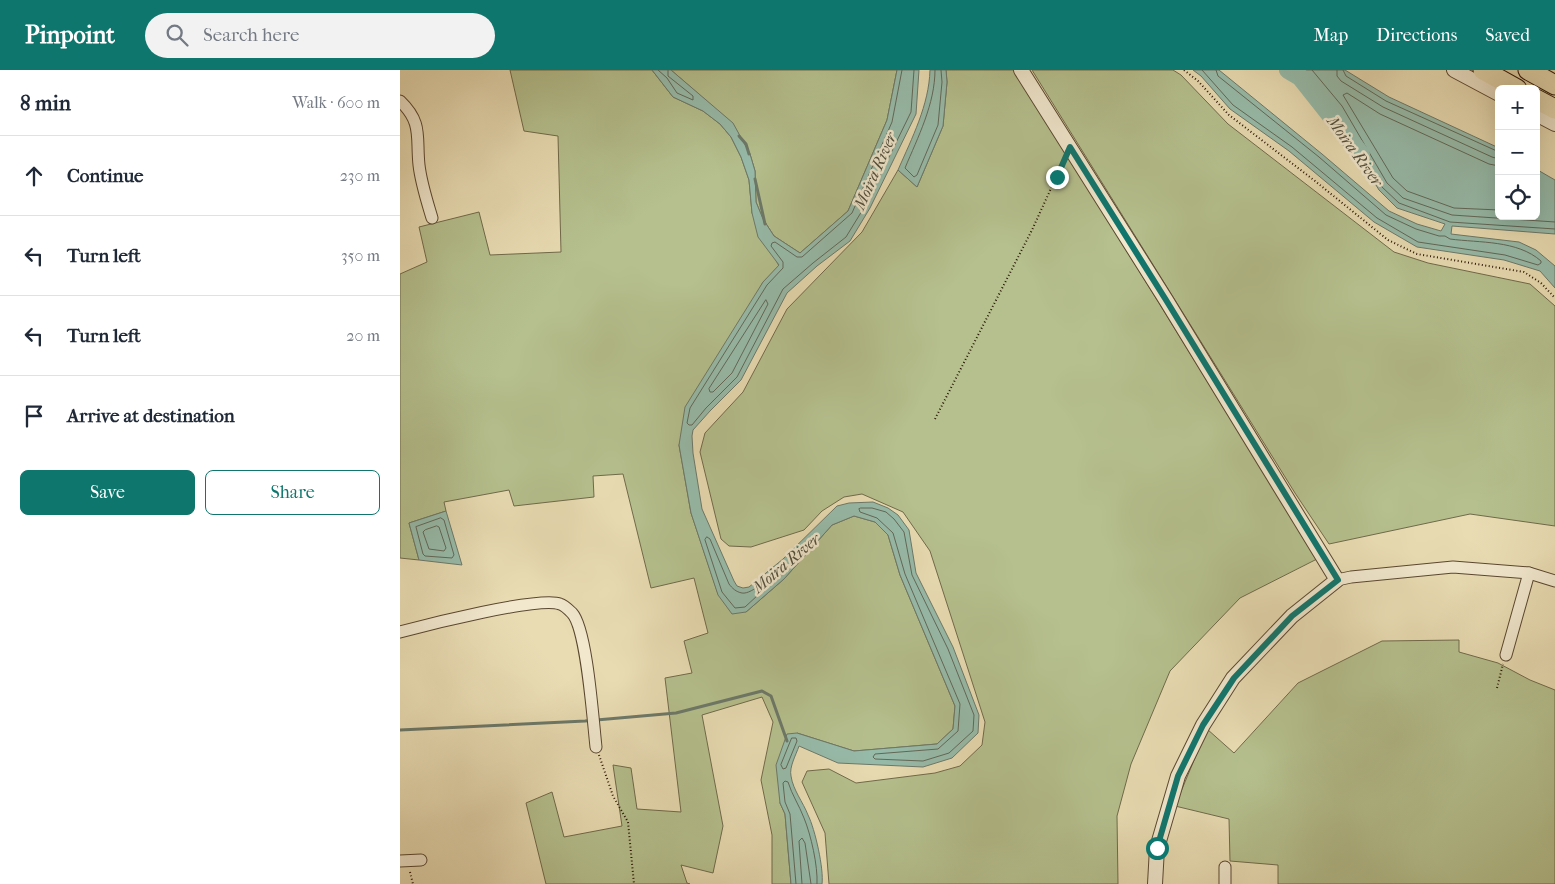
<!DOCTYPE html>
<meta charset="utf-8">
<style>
body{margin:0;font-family:"IM FELL French Canon",serif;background:#f2f2f3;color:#1f2937}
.controls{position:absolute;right:15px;top:15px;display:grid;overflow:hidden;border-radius:8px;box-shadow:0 5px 20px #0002}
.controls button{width:45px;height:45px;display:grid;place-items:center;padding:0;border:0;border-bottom:1px solid #e0e1e3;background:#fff;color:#1f2937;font:25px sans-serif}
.stop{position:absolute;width:15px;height:15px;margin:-11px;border:4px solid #0f766e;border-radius:50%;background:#fff}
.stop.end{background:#0f766e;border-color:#fff;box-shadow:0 1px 5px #0008}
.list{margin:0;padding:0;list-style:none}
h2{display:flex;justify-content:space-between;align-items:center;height:65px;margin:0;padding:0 20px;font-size:21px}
h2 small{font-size:16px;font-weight:400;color:#747a83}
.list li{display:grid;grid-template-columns:32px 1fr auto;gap:15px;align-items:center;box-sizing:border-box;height:80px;padding:0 20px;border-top:1px solid #e0e1e3}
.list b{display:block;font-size:19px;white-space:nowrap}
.list em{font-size:16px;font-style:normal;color:#747a83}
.actions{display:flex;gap:10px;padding:15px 20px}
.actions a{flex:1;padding:11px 0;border:1px solid #0f766e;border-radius:8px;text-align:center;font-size:18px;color:#0f766e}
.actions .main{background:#0f766e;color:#fff}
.icon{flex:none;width:28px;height:28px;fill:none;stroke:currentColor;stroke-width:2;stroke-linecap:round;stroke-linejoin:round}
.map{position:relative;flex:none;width:1155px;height:814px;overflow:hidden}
header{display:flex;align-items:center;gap:30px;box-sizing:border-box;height:70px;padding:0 25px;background:#0f766e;color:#fff}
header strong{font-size:24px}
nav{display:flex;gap:28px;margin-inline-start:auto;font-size:18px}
.search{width:350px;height:45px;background:#f2f2f3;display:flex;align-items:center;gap:12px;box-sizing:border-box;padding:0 18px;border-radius:28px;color:#747a83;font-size:19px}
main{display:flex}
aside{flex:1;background:#fff}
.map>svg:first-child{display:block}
</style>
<header>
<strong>Pinpoint</strong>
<div class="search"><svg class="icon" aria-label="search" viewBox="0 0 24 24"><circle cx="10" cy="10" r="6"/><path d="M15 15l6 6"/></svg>Search here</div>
<nav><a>Map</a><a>Directions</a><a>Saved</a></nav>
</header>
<main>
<aside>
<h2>8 min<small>Walk · 600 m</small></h2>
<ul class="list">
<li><svg class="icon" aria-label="ahead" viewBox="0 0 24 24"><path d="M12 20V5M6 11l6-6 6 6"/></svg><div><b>Continue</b></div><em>230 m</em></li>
<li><svg class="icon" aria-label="left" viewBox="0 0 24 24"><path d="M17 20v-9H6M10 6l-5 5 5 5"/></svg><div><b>Turn left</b></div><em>350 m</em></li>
<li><svg class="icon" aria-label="left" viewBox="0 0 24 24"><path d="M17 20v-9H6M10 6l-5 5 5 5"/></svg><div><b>Turn left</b></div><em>20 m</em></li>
<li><svg class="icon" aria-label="arrive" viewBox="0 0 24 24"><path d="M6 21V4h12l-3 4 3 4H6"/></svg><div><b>Arrive at destination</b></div></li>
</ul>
<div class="actions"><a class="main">Save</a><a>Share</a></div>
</aside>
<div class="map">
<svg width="1155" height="814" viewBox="0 0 1155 814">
<rect width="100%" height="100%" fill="#e9dcb3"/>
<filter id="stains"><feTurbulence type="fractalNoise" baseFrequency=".004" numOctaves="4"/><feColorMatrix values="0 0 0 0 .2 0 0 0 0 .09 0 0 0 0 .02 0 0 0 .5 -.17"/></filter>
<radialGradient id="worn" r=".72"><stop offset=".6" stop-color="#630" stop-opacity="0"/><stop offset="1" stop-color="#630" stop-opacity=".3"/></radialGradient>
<!-- green -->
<g fill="#b5c08e" stroke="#706a4a">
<path d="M110,0H252L273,27L303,41L320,54L331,67L341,87L349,110L352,143L379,196L363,212L279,375L291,443L318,524L346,542L384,509L432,455L454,446L475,452L488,465L500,505L555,636L553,659L537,674L454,681L397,663L380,733L385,744L391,814H372V765L361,710L373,652L362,627L302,645L323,756L313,803L281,795L287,813L290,814H146L126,733L152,722L164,767L222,756L213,695L231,698L237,739L281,742L265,608L292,603L284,571L308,563L294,508L251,518L223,404L193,406L194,427L114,436L109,420L44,432L46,441L9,453L19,490L0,488V204L27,192L19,157L79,142L90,185L161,182L158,66L124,61Z"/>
<path d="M271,0H497L487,50L448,141L400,183L374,166L363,149L356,132L355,101L350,84L333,54Z"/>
<path d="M546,0H615L917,489L840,528L770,601L731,694L717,746L718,814H429L425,763L402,712L407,701L429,699L456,713L535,703L560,696L582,675L585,652L530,481L503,442L462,424L444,427L422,441L404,460L351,477L329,476L321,469L300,382L305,363L343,322L387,239L462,162L498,100L517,117L543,56L547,12Z"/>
<path d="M632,0H773L781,5L828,54L994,182L1028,193L1130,214L1155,236V456L1070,444L929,474L895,423Z"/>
<path d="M1059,570V582L1098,593L1130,610L1155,620V814H878V795L830,791L829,749L775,736L807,659L834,683L898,613L982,571Z"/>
</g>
<!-- water -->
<g fill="#97bcab" stroke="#6c7969">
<path d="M252,0H271L333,53L350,84L355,101L356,132L363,149L374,166L400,183L448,141L487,50L497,0H519L516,44L470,138L450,171L417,196L387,223L341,310L310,341L293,360L292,366L293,383L302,439L334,511L337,516L343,518L349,517L383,489L437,436L449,433L473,432L488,438L498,445L509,460L516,503L553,577L579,645L578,663L552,688L523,697L438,693L399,676C396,685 389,697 391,706C393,720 403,732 408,745C415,759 424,799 422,814H391L385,744L380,733L376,695L387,664L397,663L454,681L537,674L553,659L555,636L500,505L488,465L475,452L454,446L432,455L384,509L346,542L332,544L318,525L291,443L279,375L285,337L363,212L379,195L358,167L352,143L349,110L341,87L331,67L320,54L303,41L273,27Z"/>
<path d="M530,0H546L547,12L543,56L517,117L498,100C512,68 529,35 530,0Z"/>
<path d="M793,0H819L922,84L989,141L1017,154L1041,161L1045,154L997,138L979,120L932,43L897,0H945L989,27L1099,78V146H1136V99L1155,110V164L1052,156L1051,164L1119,172L1136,180L1155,196V218L1140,201L1104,190L1017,177L974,152L889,81L830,39L801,6Z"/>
<path d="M46,441L62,495L19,490L9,453Z"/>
</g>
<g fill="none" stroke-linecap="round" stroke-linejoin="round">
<!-- shore -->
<g stroke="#616858" stroke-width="1">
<path d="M258,0L267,8L277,23L293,30V26L268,6V0"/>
<path d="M502,0L492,52L452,143L402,187H397L375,172L372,173L371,176L383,192V198L367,215L290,338L287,353L289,355H292L306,338L337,307L383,219L413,193L446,167L465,136L511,42L514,0"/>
<path d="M535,0C535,34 518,67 505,98L514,107L517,105L538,55L542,12L541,0"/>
<path d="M802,0L833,35L892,77L977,148L1018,172L1105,185L1138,195L1141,193V191C1117,170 1080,173 1050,169L1045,166H1039L1016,159L986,145L919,87L818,6L816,0"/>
<path d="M904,0L936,40L982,117L999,133L1050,152L1155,159"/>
<path d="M912,0L942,36L987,113L1003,128L1052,145L1155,152"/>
<path d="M937,0V6L941,11L983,37L1092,87L1099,89"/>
<path d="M943,0L946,6L986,31L1099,82"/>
<path d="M1099,96L1089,94L980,44L947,23L943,25L993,108L1007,121L1054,138L1099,140"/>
<path d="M366,230L368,234L332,303L313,322H310L309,319Z"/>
<path d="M461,438H472L486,442L494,449L504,462L512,505L548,579L574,645L573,661L549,683L523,691L475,689L473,687L475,684L538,679L558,661L560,634L505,504L493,463L477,448L460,442L459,439Z"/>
<path d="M41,448L44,450L54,485L52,488L25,486L23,484L16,457Z"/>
<path d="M37,456L39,457L46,478L44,481L29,479L23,462L25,460Z"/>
<path d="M307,467L310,469L329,514C332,518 336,522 342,523C352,525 373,504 381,497L384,498L385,500L345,537L335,538L322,522L305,470Z"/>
<path d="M392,668H396L397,671L386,698L383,699L381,695Z"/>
<path d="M396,814L390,744L385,732L383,713L385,711L388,712C392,725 399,735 404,748C411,765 418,796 417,814"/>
<path d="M402,814L399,771L402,768L405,773L411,814"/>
</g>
<!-- stream -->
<g stroke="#6c7969" stroke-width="3">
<path d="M339,66L346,74L349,84"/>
<path d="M355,109L365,154"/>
<path d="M0,660L185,651L276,643L362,621L371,626L387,671"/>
</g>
<!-- river -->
<path stroke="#97bcab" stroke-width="18" d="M888,0L900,7L961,84"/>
<defs>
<g id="minor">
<path d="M0,31C23,53 16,67 19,95C21,113 27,131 32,148"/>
<path d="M937,510L951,507L1053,497L1129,503L1155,511"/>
<path d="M0,562C26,555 140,526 160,534C164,535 169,540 172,543C187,559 193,651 196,677"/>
<path d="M1106,585L1129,503"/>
<path d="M0,791L21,790"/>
<path d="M825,814V797"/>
</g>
<g id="tertiary">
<path d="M621,0L766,230L937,510L892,546L833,608L803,655L778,706L757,778L755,814"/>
<path d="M1054,0L1099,24"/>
<path d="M1136,44L1155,54"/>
</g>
<g id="trunk">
<path d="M1083,0L1117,19"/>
<path d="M1128,0L1155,15"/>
<path d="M1136,29L1155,39"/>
</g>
</defs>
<!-- minor casing -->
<use href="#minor" stroke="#5a4730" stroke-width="13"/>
<!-- tertiary casing -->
<use href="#tertiary" stroke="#5a4730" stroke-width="16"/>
<!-- trunk casing -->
<use href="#trunk" stroke="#2b1505" stroke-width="21"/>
<!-- path -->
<g stroke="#2b1505" stroke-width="2" stroke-dasharray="1 2.5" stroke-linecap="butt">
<path d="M784,0L798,11L829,45L915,111L988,170L1017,184L1124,202L1141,213L1155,228"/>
<path d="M535,349L632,160L664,90"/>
<path d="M1097,618L1103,594"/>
<path d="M199,685L213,726L228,752L234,814"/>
<path d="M10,802L13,814"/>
</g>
<!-- minor -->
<use href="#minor" stroke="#f1e8ce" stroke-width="11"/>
<!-- tertiary -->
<use href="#tertiary" stroke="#f1e8ce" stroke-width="14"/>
<!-- trunk -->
<use href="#trunk" stroke="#e9dcb3" stroke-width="19"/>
</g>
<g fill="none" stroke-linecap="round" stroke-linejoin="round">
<!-- route -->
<path stroke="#0f766e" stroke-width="6" d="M657,107L670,77L766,230L938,510L892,546L834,608L803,655L778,706L757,778"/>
</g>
<g text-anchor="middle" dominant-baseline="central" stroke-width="5" stroke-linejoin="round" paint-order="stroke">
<!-- water labels -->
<g font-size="16" font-style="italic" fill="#514f3f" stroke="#f1e8ce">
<text transform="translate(955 81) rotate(54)">Moira River</text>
<text transform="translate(475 101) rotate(-66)">Moira River</text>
<text transform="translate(386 493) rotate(-40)">Moira River</text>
</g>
</g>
<rect width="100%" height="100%" filter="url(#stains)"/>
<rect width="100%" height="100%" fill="url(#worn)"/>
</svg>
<div class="controls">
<button>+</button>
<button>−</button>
<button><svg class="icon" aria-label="locate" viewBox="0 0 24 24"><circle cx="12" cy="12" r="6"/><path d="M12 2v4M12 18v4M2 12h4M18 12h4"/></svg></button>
</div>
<div class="stop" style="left:757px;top:778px"></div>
<div class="stop end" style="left:657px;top:107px"></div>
</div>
</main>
